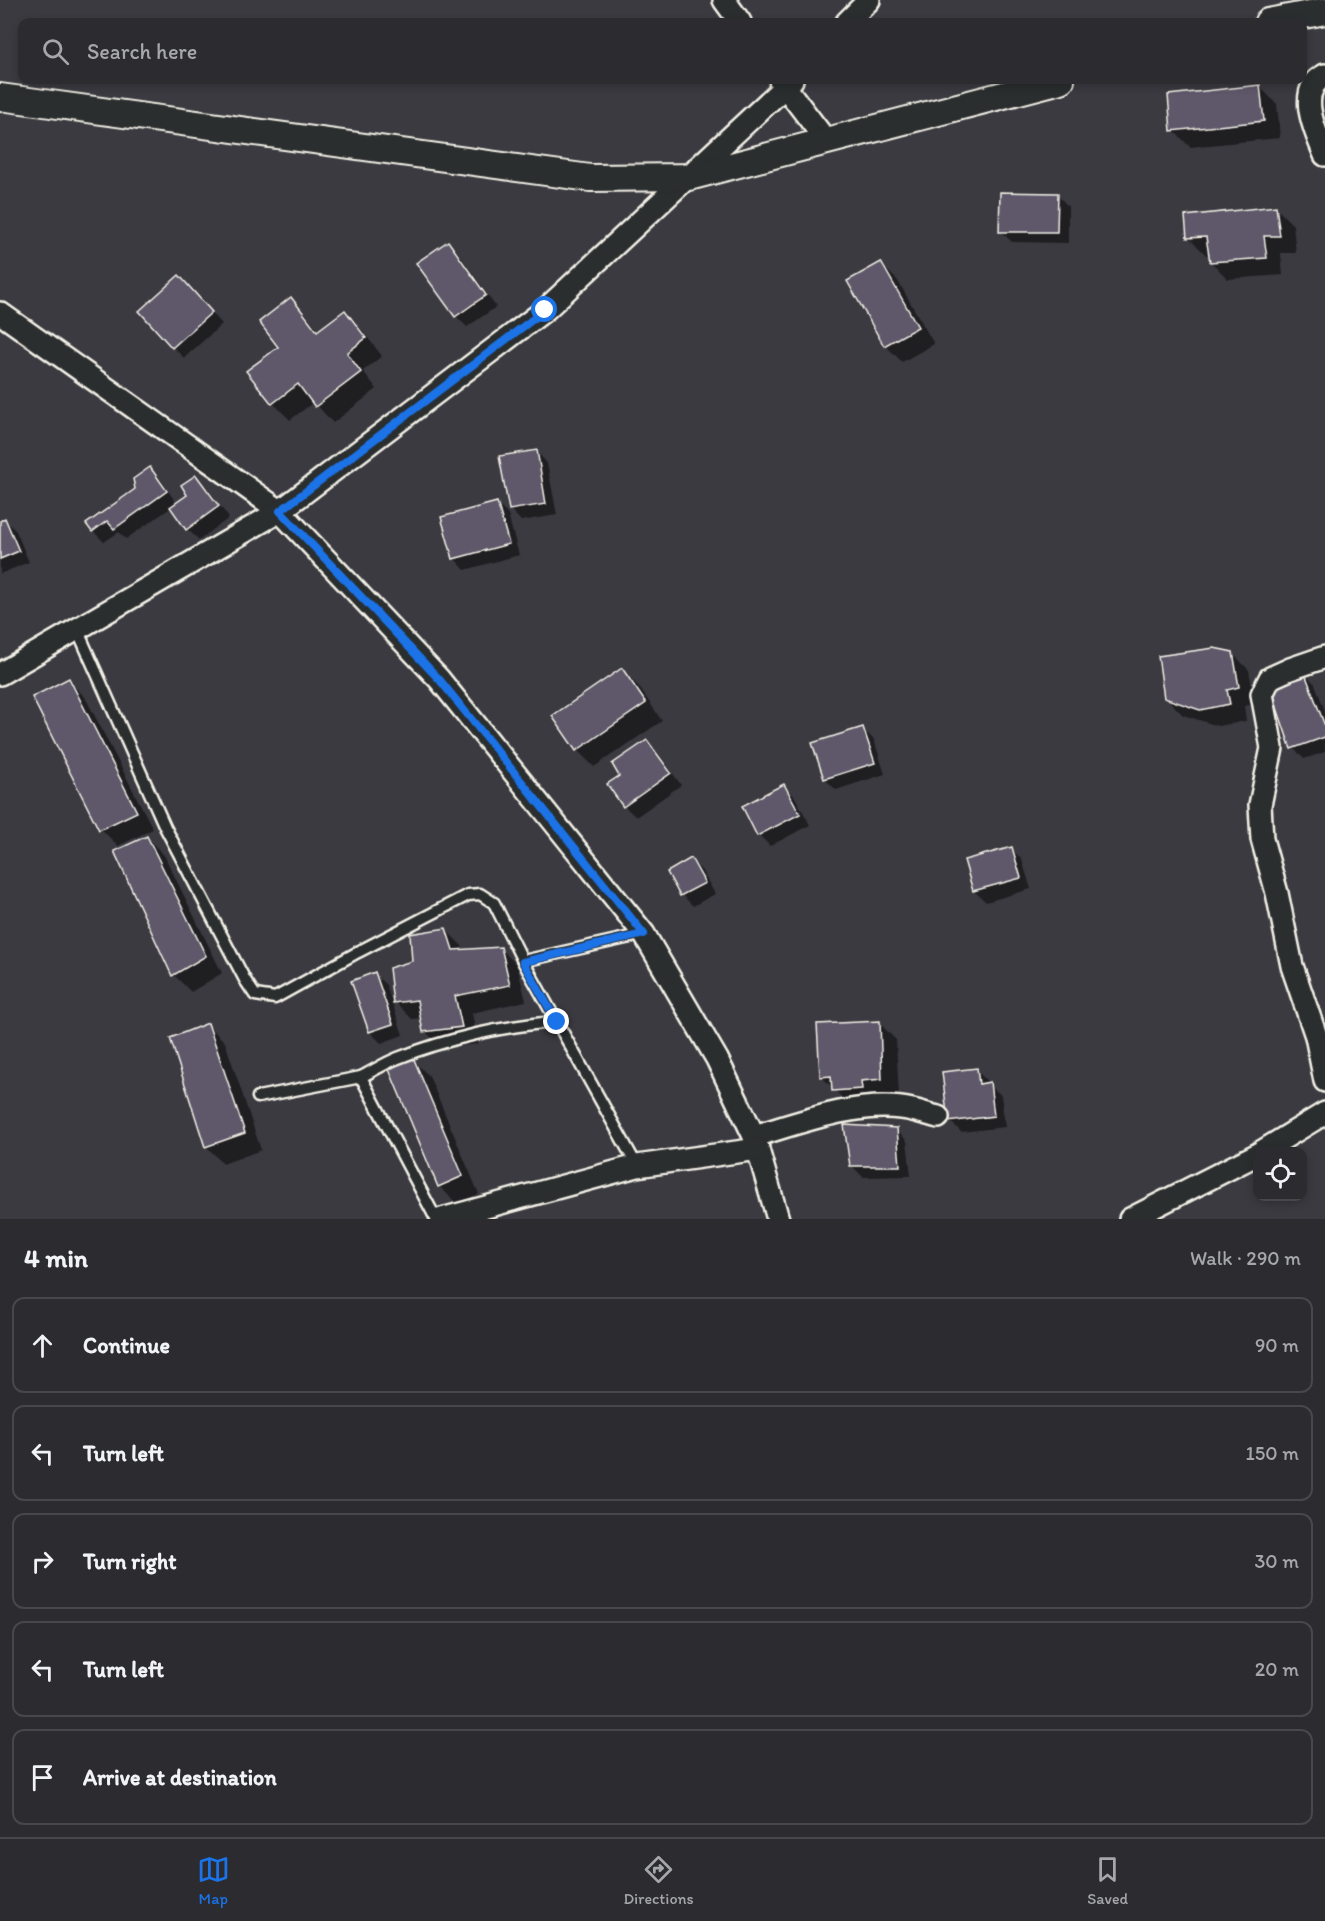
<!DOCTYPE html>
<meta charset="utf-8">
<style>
body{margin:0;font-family:Itim,sans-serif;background:#343438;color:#f1f3f6}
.controls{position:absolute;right:18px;bottom:18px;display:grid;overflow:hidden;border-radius:12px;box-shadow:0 3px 9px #0003}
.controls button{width:54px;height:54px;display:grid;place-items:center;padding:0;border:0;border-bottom:2px solid #48484c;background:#2c2c30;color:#f1f3f6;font:30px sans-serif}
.stop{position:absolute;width:18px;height:18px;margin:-14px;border:4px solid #1a73e8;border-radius:50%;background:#fff}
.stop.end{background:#1a73e8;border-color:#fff;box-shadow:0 2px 6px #0008}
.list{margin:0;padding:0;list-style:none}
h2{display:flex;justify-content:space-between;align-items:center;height:78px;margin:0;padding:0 24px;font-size:26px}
h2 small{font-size:20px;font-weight:400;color:#a6a7ab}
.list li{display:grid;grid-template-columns:39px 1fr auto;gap:18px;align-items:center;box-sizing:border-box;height:96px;margin:0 12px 12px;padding:0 12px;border:2px solid #48484c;border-radius:12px}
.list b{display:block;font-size:22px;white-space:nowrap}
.list em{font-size:20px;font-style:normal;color:#a6a7ab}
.icon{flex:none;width:33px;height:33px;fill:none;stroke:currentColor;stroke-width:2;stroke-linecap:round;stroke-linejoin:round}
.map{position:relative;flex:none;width:1325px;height:1219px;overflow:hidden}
.search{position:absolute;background:#2c2c30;box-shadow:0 3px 9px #0003;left:18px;right:18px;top:18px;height:66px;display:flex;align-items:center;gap:15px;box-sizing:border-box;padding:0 21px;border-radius:12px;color:#a6a7ab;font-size:22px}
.sheet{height:618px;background:#2c2c30}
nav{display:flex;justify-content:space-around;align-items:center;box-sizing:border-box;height:84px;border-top:2px solid #48484c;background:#2c2c30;font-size:16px;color:#a6a7ab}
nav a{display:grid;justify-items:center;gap:3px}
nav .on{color:#1a73e8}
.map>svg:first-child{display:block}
</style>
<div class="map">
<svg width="1325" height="1219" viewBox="0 0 1325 1219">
<rect width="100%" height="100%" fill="#3a3a40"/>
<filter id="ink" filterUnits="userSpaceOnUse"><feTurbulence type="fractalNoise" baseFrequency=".0167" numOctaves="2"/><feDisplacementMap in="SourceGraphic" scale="12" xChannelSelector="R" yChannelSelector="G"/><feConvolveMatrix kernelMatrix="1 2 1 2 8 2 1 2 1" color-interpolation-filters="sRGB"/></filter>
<g filter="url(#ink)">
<!-- shadow -->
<g fill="#0007">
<path d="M1260,87L1277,104L1280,138L1190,147L1173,130Z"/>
<path d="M1057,195L1068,206V243L1012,242L1000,231Z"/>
<path d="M1275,207L1293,225L1296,253H1281L1283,275L1228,279L1211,262L1210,254L1206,255L1189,238Z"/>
<path d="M448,243L459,254L496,307L467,327L456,316Z"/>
<path d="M881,264L898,281L934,344L902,362L885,345Z"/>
<path d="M190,288L222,324L184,358L173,347Z"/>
<path d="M290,299L307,316L319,331L344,312L361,329L382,356L363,371L377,389L333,423L314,402L290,420L273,403L280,347Z"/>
<path d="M536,451L547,463L557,515L521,521L510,509Z"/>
<path d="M149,469L161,480L177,504L190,495L196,477L207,488L229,518L199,540L187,529L172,507L126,539L119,532L104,542L93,531L137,489Z"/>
<path d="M497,504L508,515L519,555L465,570L454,558Z"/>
<path d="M5,520L16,531L29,562L0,574V522Z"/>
<path d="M1232,653L1249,670L1255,704L1244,706L1246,721L1218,726L1183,715L1165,697Z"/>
<path d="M622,670L639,687L662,721L594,767L577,750Z"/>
<path d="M1304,673L1315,684L1325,711V752L1304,759L1293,748Z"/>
<path d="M68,680L85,697L153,829L118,846L101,829L34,697Z"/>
<path d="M863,729L874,740L885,774L836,790L825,779Z"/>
<path d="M647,742L658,753L681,785L636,817L624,806L621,776Z"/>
<path d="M784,785L795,797L810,825L770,846L759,835Z"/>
<path d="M147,838L164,855L222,973L191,992L174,975L116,852Z"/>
<path d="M1011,848L1022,860L1031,889L986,902L974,891L966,861Z"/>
<path d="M691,860L702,871L715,894L693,906L682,895Z"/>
<path d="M445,929L462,946L464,951L500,948L517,965L526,1001L472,1013L478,1044L442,1048L425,1031L422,1018L412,1019L395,1002L414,962Z"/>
<path d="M374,974L386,985L403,1035L381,1043L370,1032Z"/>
<path d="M879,1023L896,1040L899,1096L878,1097L851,1107L821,1076Z"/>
<path d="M208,1025L225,1042L261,1150L223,1164L206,1146Z"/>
<path d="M412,1059L429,1076L479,1194L456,1203L439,1186Z"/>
<path d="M976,1070L987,1081L988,1084L1001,1095L1005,1127L961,1132L950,1121Z"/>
<path d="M896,1129L907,1141L911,1176L863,1177L852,1166Z"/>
</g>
<!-- building -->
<g fill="#5f596b" stroke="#f4f1e8" stroke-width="1.5">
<path d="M1260,85L1264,121L1171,131L1168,95Z"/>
<path d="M1000,192L1058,193L1057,232H999Z"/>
<path d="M1276,206L1280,236H1264L1267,258L1210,262L1206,237L1187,238L1185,216Z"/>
<path d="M448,241L486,295L455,317L416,263Z"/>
<path d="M881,262L918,327L884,346L847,281Z"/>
<path d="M179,275L212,312L172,348L139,311Z"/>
<path d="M291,297L317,331L345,310L366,338L347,353L361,372L315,407L298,384L272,404L246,371L278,347L259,322Z"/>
<path d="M537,450L546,504L509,510L499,456Z"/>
<path d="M150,467L167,491L114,529L107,521L92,532L86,524L135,489L133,479Z"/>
<path d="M196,475L219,506L186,530L170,507L187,495L181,485Z"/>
<path d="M497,502L509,544L453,559L441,517Z"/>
<path d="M5,518L19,551L0,559V521Z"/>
<path d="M1214,648L1233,652L1239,687L1227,690L1230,704L1200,710L1164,698L1158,656Z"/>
<path d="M622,668L646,703L576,751L552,716Z"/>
<path d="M1304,671L1325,726V737L1291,749L1270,687Z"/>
<path d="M69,678L137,812L99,830L32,697Z"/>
<path d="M863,727L875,763L824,779L812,743Z"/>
<path d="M647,740L671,773L623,807L607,784L619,776L612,764Z"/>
<path d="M784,784L800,814L757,836L742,806Z"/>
<path d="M147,836L206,956L172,976L114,851Z"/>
<path d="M1012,847L1021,878L973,891L964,860Z"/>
<path d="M691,858L705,883L680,896L667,872Z"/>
<path d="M446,928L453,950L501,947L510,985L455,996L462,1027L423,1032L417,1000L393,1003L389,968L412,961L410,934Z"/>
<path d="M375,972L393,1024L369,1032L351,981Z"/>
<path d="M880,1021L882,1079L861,1081L862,1089L832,1091L831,1076L820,1077L817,1024Z"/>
<path d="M208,1023L245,1133L205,1147L170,1038Z"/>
<path d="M413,1057L463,1176L438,1187L388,1067Z"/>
<path d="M977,1068L979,1084L990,1082L994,1116L948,1122L942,1072Z"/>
<path d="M844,1125L897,1128L900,1166H850Z"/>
</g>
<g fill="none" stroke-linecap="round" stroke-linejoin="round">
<defs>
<g id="service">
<path d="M77,629L165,827L245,980L255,995L275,998L358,952L468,895L480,894L494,903L523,961L637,1166"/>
<path d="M523,961L644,934"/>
<path d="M258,1097L361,1077"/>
<path d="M436,1219L361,1077C373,1071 385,1063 398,1058C446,1039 506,1025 557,1022"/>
</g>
<g id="minor">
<path d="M724,0L740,22"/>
<path d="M847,22L869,0"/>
<path d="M1325,75C1295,90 1316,133 1325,155"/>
<path d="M780,80L827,142"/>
<path d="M0,313L280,511L439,679L644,934L717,1059L754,1136L778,1219"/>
<path d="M1325,657L1290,669L1270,678L1262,694L1272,748L1260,805L1262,839L1277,893L1292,966L1316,1036L1325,1081"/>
<path d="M0,674L280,511L545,310L792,80"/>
<path d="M754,1136C799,1123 854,1102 901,1108C913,1109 926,1114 938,1117"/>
<path d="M1261,1152L1325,1113"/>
<path d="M442,1219L637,1166L758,1149"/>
<path d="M1130,1219L1258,1154"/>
</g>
<g id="tertiary">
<path d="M1268,22L1325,11"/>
<path d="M0,97L590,178L689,177L1061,80"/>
</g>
</defs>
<!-- service casing -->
<use href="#service" stroke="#f4f1e8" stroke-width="15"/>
<!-- minor casing -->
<use href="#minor" stroke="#f4f1e8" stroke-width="26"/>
<!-- tertiary casing -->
<use href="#tertiary" stroke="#f4f1e8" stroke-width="30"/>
<!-- service -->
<use href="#service" stroke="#2a2d2e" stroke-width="10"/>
<!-- minor -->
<use href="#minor" stroke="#2a2d2e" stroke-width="21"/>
<!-- tertiary -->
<use href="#tertiary" stroke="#2a2d2e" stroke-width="26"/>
</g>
</g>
<g fill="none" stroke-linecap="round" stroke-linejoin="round" filter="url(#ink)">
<!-- route -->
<path stroke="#1a73e8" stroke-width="8" d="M545,310L280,511L439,679L644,934L523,962L557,1022"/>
</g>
</svg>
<div class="controls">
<button><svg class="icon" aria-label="locate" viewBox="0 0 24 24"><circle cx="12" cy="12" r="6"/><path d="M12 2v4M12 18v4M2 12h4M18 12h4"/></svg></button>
</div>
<div class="stop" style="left:545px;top:310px"></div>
<div class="stop end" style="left:557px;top:1022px"></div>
<div class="search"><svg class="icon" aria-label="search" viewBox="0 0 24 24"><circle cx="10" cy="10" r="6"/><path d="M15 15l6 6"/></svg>Search here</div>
</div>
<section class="sheet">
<h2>4 min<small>Walk · 290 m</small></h2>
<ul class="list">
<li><svg class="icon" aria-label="ahead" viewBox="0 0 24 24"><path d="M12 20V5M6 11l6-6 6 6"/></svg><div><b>Continue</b></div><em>90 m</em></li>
<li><svg class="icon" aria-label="left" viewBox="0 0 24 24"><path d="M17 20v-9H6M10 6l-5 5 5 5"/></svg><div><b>Turn left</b></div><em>150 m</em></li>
<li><svg class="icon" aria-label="right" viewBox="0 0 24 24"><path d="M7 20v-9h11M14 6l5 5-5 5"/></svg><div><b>Turn right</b></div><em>30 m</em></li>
<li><svg class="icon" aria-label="left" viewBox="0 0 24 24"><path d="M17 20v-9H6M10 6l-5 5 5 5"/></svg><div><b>Turn left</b></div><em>20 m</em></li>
<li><svg class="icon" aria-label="arrive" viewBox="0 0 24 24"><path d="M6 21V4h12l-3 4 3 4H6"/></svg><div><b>Arrive at destination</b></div></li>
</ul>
</section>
<nav>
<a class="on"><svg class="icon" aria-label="map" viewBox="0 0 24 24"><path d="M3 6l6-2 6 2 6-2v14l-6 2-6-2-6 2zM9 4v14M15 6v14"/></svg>Map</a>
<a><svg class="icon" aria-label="directions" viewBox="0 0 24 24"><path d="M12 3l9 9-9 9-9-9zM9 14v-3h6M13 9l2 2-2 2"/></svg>Directions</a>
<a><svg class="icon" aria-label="saved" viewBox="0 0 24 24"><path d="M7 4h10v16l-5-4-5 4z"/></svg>Saved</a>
</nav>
